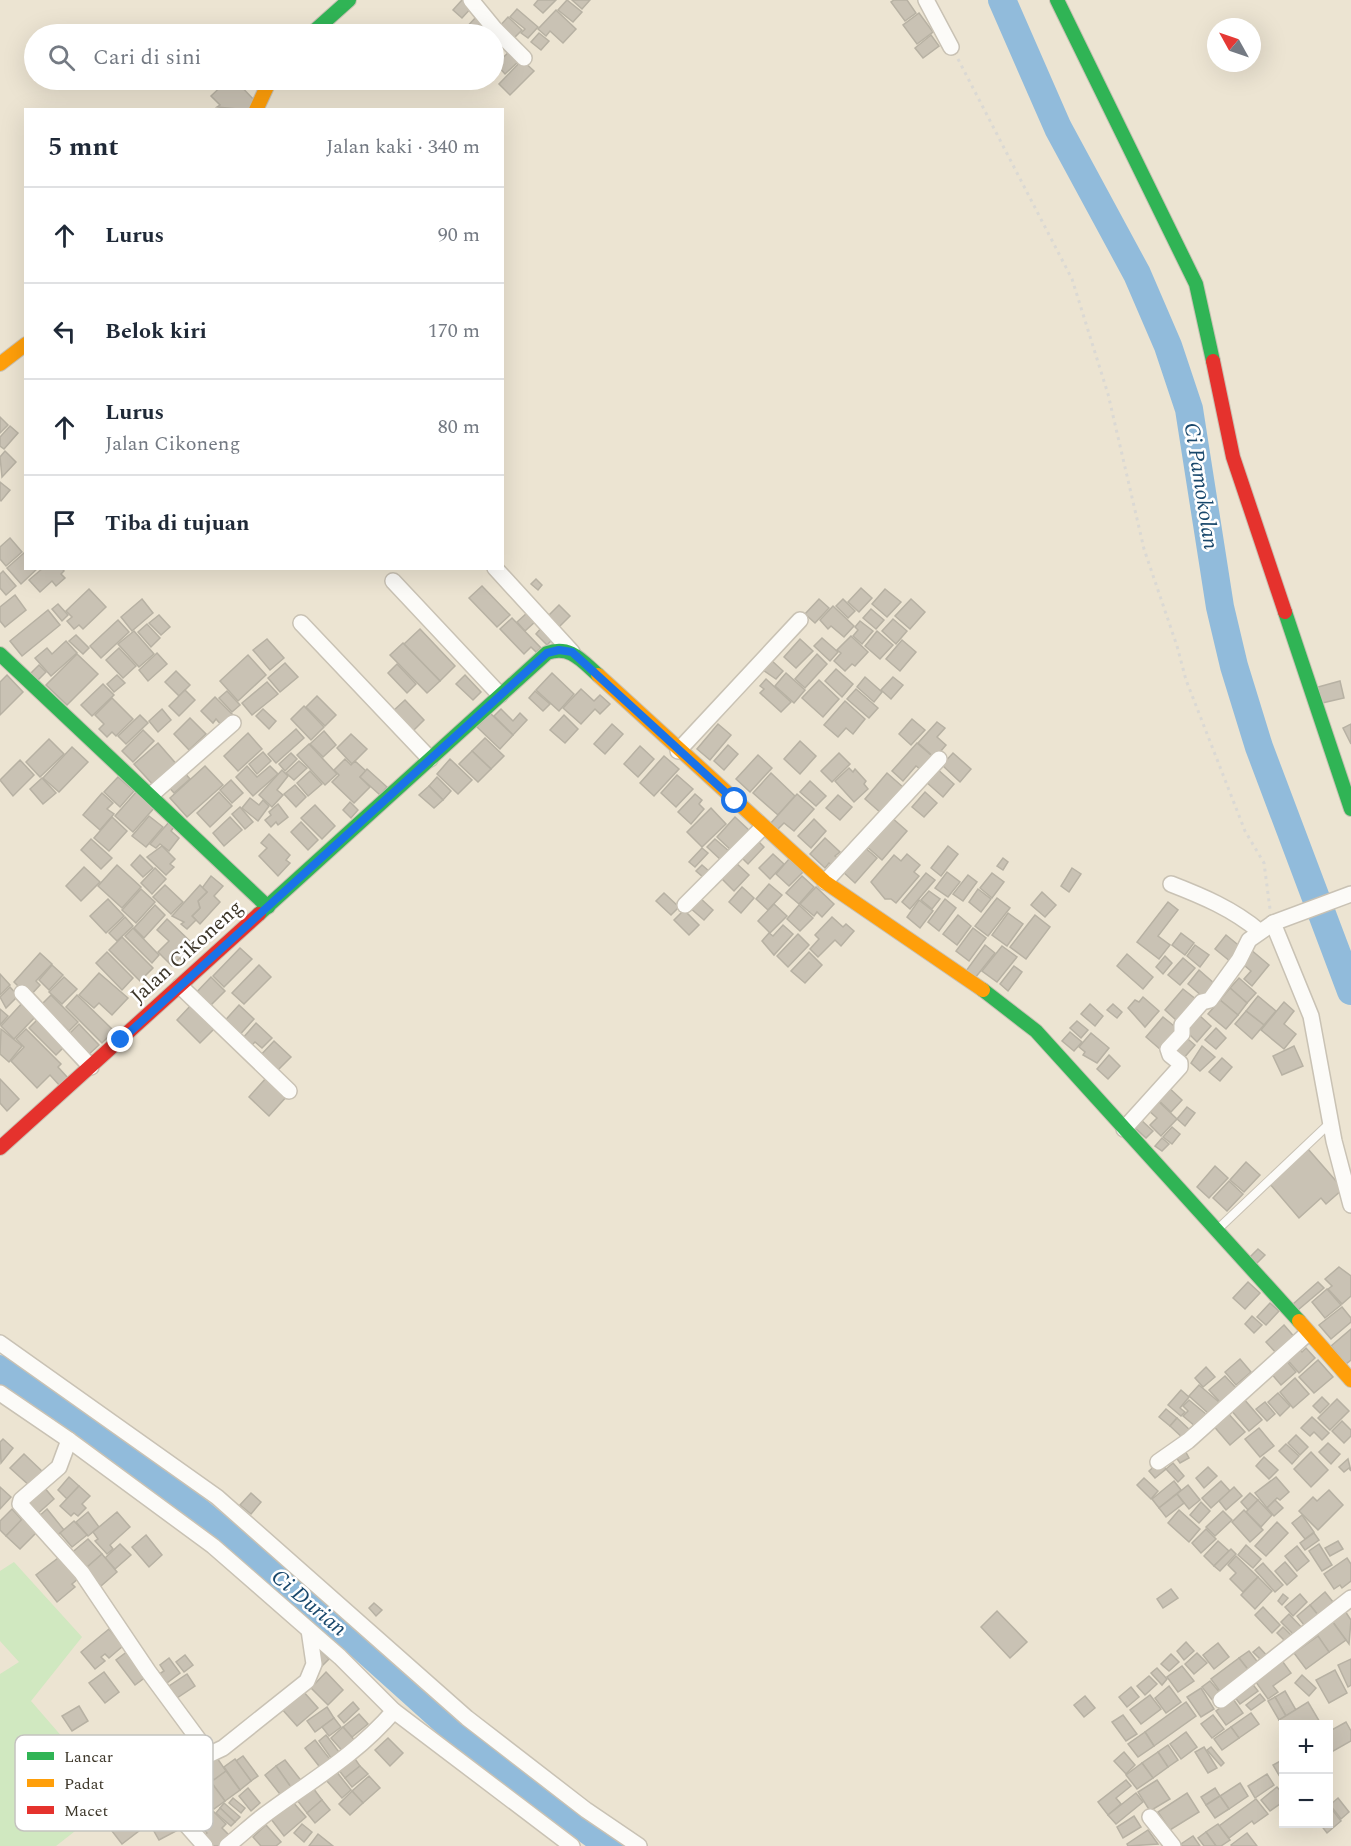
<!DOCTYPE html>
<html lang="id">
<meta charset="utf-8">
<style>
body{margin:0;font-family:Spectral,serif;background:#f6f6f7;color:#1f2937}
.controls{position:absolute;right:18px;bottom:18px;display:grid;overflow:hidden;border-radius:0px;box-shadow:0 6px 24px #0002}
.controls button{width:54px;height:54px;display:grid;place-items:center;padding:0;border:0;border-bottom:2px solid #e0e1e3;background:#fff;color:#1f2937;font:30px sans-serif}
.compass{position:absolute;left:1207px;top:18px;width:54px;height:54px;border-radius:50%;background:#fff;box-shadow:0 6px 24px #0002;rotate:310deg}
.stop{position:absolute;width:18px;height:18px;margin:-14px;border:4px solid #1a73e8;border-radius:50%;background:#fff}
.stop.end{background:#1a73e8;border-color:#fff;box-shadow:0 2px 6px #0008}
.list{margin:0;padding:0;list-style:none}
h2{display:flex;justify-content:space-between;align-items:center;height:78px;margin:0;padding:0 24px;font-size:26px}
h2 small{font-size:20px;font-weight:400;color:#747a83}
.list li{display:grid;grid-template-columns:39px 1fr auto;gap:18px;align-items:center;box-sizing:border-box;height:96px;padding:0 24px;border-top:2px solid #e0e1e3}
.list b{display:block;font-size:22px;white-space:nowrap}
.list p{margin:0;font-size:20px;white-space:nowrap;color:#747a83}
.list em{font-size:20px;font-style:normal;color:#747a83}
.icon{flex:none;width:33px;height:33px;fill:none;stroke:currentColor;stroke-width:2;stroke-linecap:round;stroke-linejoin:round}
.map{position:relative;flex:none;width:1351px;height:1846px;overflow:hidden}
.search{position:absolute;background:#fff;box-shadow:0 6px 24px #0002;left:24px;top:24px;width:480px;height:66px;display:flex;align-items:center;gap:15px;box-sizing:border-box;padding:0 21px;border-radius:33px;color:#747a83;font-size:22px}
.panel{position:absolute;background:#fff;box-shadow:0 6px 24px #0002;left:24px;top:108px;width:480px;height:462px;border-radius:0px}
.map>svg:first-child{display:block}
</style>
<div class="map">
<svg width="1351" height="1846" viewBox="0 0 1351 1846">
<rect width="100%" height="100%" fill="#ece4d2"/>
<!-- green -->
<path fill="#d0e8c0" d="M14,1562L82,1637L31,1701L116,1799L56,1846H0V1674L19,1662L0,1641V1571Z"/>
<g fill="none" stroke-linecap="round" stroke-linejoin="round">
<!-- river -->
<g stroke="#91bbdb" stroke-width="28">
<path d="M1002,0L1058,128L1137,274L1168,346L1189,409L1220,607L1234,666L1259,747L1351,991"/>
<path d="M0,1369L159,1479L359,1644L486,1758L610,1846"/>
</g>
</g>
<!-- building -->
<g fill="#c9c2b4" stroke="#b7b1a3" stroke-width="1.5">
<path d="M462,0L473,6L462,18L453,10Z"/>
<path d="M538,0H556L543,13L534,5Z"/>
<path d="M567,0L582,12L573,22L558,10Z"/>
<path d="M572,0H590L582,9Z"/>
<path d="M894,0H907L916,13L905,21L891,2Z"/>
<path d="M517,9L538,27L528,38L521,33L525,29L510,17Z"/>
<path d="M556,10L576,29L563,43L550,31L546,36L538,29Z"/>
<path d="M919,13L933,32L917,44L903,25Z"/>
<path d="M477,16L486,25L478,34H463L461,33Z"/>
<path d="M508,17L522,30L514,38L497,29Z"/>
<path d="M539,33L549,41L541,50L531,42Z"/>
<path d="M931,35L939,46L923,58L915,48Z"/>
<path d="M511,50L520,60L505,74L496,64Z"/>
<path d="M522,60L534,71L510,95L499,84Z"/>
<path d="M228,80H235L256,102L248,110L217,107L220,105L211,96Z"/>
<path d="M0,417L8,425L0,433Z"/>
<path d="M10,426L18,433L4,449L0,446V437Z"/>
<path d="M5,451L16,462L2,477L0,457Z"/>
<path d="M0,482L10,490L1,501L0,500Z"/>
<path d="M10,538L22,552L6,566L0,559V547Z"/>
<path d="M25,552L26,568H38L21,584L7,568Z"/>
<path d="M43,568H62L64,571L61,574L65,578L56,586L52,581L40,592L29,580Z"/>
<path d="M3,571L16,586L6,595L0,588V574Z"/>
<path d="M536,579L542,585L538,590L531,584Z"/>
<path d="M482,586L510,615L497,627L469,598Z"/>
<path d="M861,588L872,598L859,612L848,602Z"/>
<path d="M89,589L106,607L83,629L79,625L74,629L67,621L72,617L66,611Z"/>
<path d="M885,589L901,602L887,617L872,604Z"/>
<path d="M15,595L26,610L5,627L0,621V607Z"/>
<path d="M142,599L153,613L132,631L121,617Z"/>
<path d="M819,599L829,608L815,623L805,614Z"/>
<path d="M843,599L855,611L848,618L836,606Z"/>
<path d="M911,599L925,612L910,629L895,616Z"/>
<path d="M58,604L68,615L62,621L52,609Z"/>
<path d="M559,605L570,616L559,627L548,616Z"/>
<path d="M833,606L854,626L844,637L831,626L828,629L820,620Z"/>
<path d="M871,609L884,620L876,629L863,618Z"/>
<path d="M48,610L60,625L22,656L10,641Z"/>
<path d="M528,612L536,621L525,631L517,622Z"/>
<path d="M159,615L170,627L161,635L149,623Z"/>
<path d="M512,618L541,648L536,652L531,647L524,654L500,629Z"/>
<path d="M893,619L907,631L896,644L882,631Z"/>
<path d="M118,620L129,632L101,658L90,646Z"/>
<path d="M860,621L873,631L862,644L853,636L858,630L855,627Z"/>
<path d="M147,624L160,638L151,647L138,632Z"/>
<path d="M542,627L554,638L547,645L536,634Z"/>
<path d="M420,629L455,666L440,681L404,644Z"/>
<path d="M134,631L154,654L139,667L118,644Z"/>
<path d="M877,631L893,645L880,659L865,646Z"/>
<path d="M76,635L89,648L83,654L69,641Z"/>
<path d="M851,636L868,652L855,666L852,664L845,671L834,661L841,653L837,650Z"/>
<path d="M822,638L838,652L830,661L814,646Z"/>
<path d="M267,639L284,658L270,670L253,650Z"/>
<path d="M800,639L813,651L796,668L784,657Z"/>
<path d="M902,640L916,652L900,671L886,659Z"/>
<path d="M66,641L77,653L51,676L35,658L47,648L52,654Z"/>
<path d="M403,643L440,681L427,693L390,655Z"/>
<path d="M119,648L136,666L123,678L106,660Z"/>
<path d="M157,653L167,664L148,681L139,670Z"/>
<path d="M77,654L98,674L67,705L46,685Z"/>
<path d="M817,654L827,664L805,688L795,679Z"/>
<path d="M248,655L266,675L238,701L220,681Z"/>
<path d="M771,660L783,671L776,679L763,670Z"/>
<path d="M285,663L298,677L280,692L268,678Z"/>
<path d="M397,664L416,684L407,693L388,673Z"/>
<path d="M39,665L46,672L37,681L30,674Z"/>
<path d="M836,669L853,684L842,697L825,681Z"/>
<path d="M176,671L190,685L179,696L165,682Z"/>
<path d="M552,673L574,694L559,711L536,690Z"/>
<path d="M786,673L805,690L794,703L775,686Z"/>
<path d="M7,675L23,692L0,715V682Z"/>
<path d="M117,675L125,683L114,692L107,684Z"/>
<path d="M465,675L481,692L473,700L456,684Z"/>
<path d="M865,677L882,692L874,702L857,687Z"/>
<path d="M893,677L903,685L891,699L881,690Z"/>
<path d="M766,679L791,702L781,712L760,693L764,689L760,686Z"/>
<path d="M819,680L839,699L823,717L802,698Z"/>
<path d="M1340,681L1344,698L1322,703L1318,687Z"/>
<path d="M267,682L278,694L252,715L242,703Z"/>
<path d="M103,684L114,695L92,716L81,705Z"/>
<path d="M581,689L594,701L600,695L610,704L600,714L595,709L581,724L563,708Z"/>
<path d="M856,689L878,708L869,718L847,699Z"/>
<path d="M185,690L195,700L179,716L169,706Z"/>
<path d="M227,691L240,705L232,712L219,698Z"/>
<path d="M535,691L550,704L543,711L529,698Z"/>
<path d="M317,696L336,715L325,726L306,707Z"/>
<path d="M215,697L234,716L223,727L216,719L213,723L201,711Z"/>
<path d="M112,698L133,719L116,736L112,732L107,737L99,729L104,724L95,715Z"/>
<path d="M405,700L424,720L411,733L392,712Z"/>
<path d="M845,701L865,719L853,734L846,728L838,737L824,725Z"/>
<path d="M304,706L324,727L311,740L291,719Z"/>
<path d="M162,709L171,720L158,732L149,721Z"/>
<path d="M263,709L276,721L269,729L256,716Z"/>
<path d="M501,709L513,721L520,713L527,720L513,735L494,716Z"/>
<path d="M490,713L513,735L500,749L477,727Z"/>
<path d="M140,715L148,723L126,744L118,736Z"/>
<path d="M564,715L578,729L565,743L550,730Z"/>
<path d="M190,718L206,734L189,750L174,734Z"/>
<path d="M912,719L925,730L911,745L899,734Z"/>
<path d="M937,722L945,728L937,737L946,745L935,758L918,743Z"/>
<path d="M612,724L623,734L605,754L594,744Z"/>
<path d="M718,724L731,735L710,760L697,749Z"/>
<path d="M1351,724V744L1343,728Z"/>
<path d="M296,729L304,738L276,763L268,754Z"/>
<path d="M143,730L154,741L133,762L122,751Z"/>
<path d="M324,731L336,745L323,757L310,744Z"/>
<path d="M248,733L262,749L238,771L224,756Z"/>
<path d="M351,734L367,749L352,764L337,748Z"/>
<path d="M485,738L504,756L491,769L472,751Z"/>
<path d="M49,739L64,754L40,777L26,762Z"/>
<path d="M800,741L816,756L800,774L784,759Z"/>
<path d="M158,743L179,767L156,788L134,764Z"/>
<path d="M917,743L932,756L920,769L916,766L903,781L892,771Z"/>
<path d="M309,744L337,774L325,785L297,755Z"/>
<path d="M728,745L738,754L724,770L714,761Z"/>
<path d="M640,746L654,759L638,777L624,764Z"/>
<path d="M72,747L88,762L59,792L43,778Z"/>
<path d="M472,751L491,769L478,782L459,764Z"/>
<path d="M263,752L271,761L257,774L249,764Z"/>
<path d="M291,753L297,759L285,771L279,764Z"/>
<path d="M839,753L850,764L832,782L821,771Z"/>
<path d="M953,753L971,769L960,782L942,765Z"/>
<path d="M758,755L772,768L750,792L736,779Z"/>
<path d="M664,756L679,769L654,796L640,783Z"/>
<path d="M345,759L351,765L355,761L366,771L360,777L370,787L354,803L332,782L339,775L334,770Z"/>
<path d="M450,759L472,780L458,794L437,774Z"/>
<path d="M20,760L34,775L13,796L0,780Z"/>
<path d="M299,761L307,768L294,780L286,773Z"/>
<path d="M205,766L223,785L187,817L170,798Z"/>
<path d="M247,766L257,777L270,766L278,774L253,796L236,777Z"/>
<path d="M849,768L853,772L855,769L866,781L864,784L868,789L854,802L835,781Z"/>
<path d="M936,768L954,784L943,797L925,781Z"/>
<path d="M367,769L387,787L380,795L360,777Z"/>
<path d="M182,770L190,779L174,793L166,784Z"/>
<path d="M282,770L288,776L277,790L283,795L272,807L259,795Z"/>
<path d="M310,771L322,784L308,796L297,783Z"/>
<path d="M771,773L795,796L778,815L753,793Z"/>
<path d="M887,773L904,788L881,813L865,799Z"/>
<path d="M677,775L693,789L676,807L661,793Z"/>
<path d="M118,777L134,791L120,807L104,792Z"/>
<path d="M437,777L451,791L443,800L429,786Z"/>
<path d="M42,778L56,793L43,804L30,789Z"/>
<path d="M231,780L243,793L232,803L220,790Z"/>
<path d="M810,781L826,796L816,806L800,792Z"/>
<path d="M295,785L306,797L296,807L284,794Z"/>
<path d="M429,786L443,800L434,808L419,795Z"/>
<path d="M137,791L155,807L133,832L115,816Z"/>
<path d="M219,792L232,806L210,827L197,813Z"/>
<path d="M925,792L937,803L924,817L912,807Z"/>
<path d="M102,793L113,803L107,809L114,814L100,830L83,815Z"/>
<path d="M695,794L702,800L699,804L704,809L691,824L678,812Z"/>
<path d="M797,794L814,809L794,831L784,823L777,830L770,824Z"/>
<path d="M838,795L852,807L840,820L826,808Z"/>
<path d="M250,798L259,805L263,800L269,806L258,821L242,808Z"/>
<path d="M350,802L358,810L351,818L343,810Z"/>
<path d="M278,804L288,817L278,825L276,822L271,827L265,820L271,815L269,812Z"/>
<path d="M315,805L335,826L322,839L301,818Z"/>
<path d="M240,807L253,822L245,829L232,814Z"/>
<path d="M711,808L726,824L702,847L687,832Z"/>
<path d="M149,816L163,827L146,847L132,836Z"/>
<path d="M112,817L127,831L109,851L94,838Z"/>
<path d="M230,817L242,830L224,846L213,833Z"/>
<path d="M735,817L751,832L733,852L717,837Z"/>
<path d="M891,817L907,831L882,860L865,845Z"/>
<path d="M814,819L826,831L811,848L798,836Z"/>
<path d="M169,822L174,827L171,831L179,838L169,851L160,844L156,848L150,844Z"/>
<path d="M301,822L318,840L308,850L291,832Z"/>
<path d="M269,834L290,855L286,860L290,863L278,876L259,856L267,848L261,843Z"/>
<path d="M825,838L840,852L835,856L839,859L833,866L829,863L825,868L810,854Z"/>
<path d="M91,839L112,858L101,869L81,850Z"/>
<path d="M715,839L730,852L722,861L707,847Z"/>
<path d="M756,839L764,847L748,864L740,856Z"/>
<path d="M162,846L175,859L170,864L174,867L166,875L147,857Z"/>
<path d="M863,846L877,858L855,883L841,870Z"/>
<path d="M948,846L958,854L941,876L931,868Z"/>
<path d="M702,848L708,853L695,867L689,862Z"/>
<path d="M773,854L784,864L770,879L759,868Z"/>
<path d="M907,854L920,865L914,872L919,876L896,903L891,899H885L871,882L894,855L901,861Z"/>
<path d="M140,855L153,868L143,877L131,865Z"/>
<path d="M1003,858L1008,862L1003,870L997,866Z"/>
<path d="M789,859L803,872L789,886L776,874Z"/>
<path d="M735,862L749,875L734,891L721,878Z"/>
<path d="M117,865L141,887L122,908L98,886Z"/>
<path d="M702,865L710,872L704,878L696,871Z"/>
<path d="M84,867L100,882L81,901L66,886Z"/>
<path d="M155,868L166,879L152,894L141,883Z"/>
<path d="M1072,868L1081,874L1069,892L1061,886Z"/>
<path d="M947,872L960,882L948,897L935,888Z"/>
<path d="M926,873L935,880L910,909L902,902Z"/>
<path d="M992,873L1004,882L992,898L980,888Z"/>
<path d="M968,875L977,882L963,901L953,894Z"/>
<path d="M211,876L223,886L214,896L220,902L200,924L192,916L200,908L198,901L207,892L202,888Z"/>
<path d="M802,876L814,887L799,904L786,893Z"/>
<path d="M769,884L782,895L768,910L756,899Z"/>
<path d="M165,885L183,902L171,914L153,897Z"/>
<path d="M200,885L207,892L198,901L200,908L192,916L196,920L187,929L181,924L184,922L172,916Z"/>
<path d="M742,887L754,898L741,913L729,902Z"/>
<path d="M816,887L834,904L822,917L817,912L814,916L800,904Z"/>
<path d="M141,889L155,902L136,923L122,910Z"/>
<path d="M978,889L991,899L981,912L969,902Z"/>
<path d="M929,891L940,899L932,909L921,900Z"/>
<path d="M1042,892L1056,905L1045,917L1031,905Z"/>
<path d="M664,893L679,907L671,915L656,901Z"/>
<path d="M699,897L713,910L704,920L689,907Z"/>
<path d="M997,898L1010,908L988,936L975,926Z"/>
<path d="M108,899L124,916L106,933L90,916Z"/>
<path d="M945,899L956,908L939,931L928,922Z"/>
<path d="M919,900L933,911L920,928L907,917Z"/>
<path d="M1168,902L1178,910L1158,936L1170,945L1159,959L1137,942Z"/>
<path d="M774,904L787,916L770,933L758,921Z"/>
<path d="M155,905L165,915L144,938L134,928Z"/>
<path d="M799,905L813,918L800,931L787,919Z"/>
<path d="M684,910L699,925L689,935L674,920Z"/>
<path d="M1008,913L1023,924L1007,946L992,935Z"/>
<path d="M958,915L971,926L957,945L943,934Z"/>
<path d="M1035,915L1050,927L1026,959L1010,947Z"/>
<path d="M125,917L133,926L117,941L109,933Z"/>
<path d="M832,917L843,927L846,924L854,931L841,946L835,940L818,957L810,949L819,939L815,935Z"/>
<path d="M167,919L192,943L186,950L192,956L185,963L180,958L172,966L158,952L169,941L157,930Z"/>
<path d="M783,925L793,934L774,955L762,941L769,933L773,936Z"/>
<path d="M133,928L159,955L152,963L125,936Z"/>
<path d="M973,928L986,938L969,961L956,951Z"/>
<path d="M1181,933L1194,943L1185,955L1172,945Z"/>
<path d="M798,934L809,945L788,967L777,956Z"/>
<path d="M1226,935L1242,948L1231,962L1215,949Z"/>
<path d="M122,937L153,968L140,981L109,950Z"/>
<path d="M985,945L995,953L975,978L966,971Z"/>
<path d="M1195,945L1209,955L1200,967L1187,956Z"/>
<path d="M1002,946L1017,957L997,982L982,971Z"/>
<path d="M240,948L252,959L224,987L213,976Z"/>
<path d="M1250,949L1269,965L1252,986L1244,979L1251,971L1239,961Z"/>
<path d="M107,952L133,978L122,990L96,963Z"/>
<path d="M809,952L822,965L805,983L791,971Z"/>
<path d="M40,953L52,964L36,981L40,985L29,997L14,982Z"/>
<path d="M1127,954L1153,977L1143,989L1117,966Z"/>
<path d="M1165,956L1172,963L1163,974L1156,967Z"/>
<path d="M1183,958L1195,968L1180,985L1168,975Z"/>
<path d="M52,965L63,975L49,990L39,980Z"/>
<path d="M259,965L271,977L244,1004L232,993Z"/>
<path d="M1014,966L1022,972L1008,991L1000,984Z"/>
<path d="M1199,970L1215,984L1203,997L1188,984Z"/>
<path d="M99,973L128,998L112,1015L99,1003L94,1008L79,995Z"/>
<path d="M0,974L10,985L0,995Z"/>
<path d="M64,977L77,989L62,1004L49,992Z"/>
<path d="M211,977L225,991L206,1010L192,997Z"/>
<path d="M1239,978L1256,993L1247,1003L1230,988Z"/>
<path d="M10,987L18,996L6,1008L0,997Z"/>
<path d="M1230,988L1247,1003L1238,1015L1220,1000Z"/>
<path d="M1183,989L1197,1000L1176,1020L1165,1010Z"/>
<path d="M51,995L78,1022L69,1031L63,1025L59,1028L39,1007Z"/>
<path d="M77,995L114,1031L102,1043L66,1007Z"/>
<path d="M1258,996L1276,1011L1264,1025L1246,1011Z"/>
<path d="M1143,997L1159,1011L1145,1027L1128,1008L1135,1000L1139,1002Z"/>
<path d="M1220,1000L1238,1015L1226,1029L1208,1014Z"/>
<path d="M24,1001L38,1014L14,1039L1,1026Z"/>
<path d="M1284,1002L1294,1011L1284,1024L1296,1034L1284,1049L1261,1030Z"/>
<path d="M192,1004L216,1027L200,1043L177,1020Z"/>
<path d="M1090,1004L1103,1016L1095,1026L1081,1014Z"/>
<path d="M1113,1004L1122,1012L1117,1018L1107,1010Z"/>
<path d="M239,1005L254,1019L236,1039L221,1025Z"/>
<path d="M0,1009L8,1016L0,1025Z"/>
<path d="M1246,1011L1264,1025L1252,1039L1235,1024Z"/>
<path d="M1200,1016L1211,1026L1197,1042L1186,1031Z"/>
<path d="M1163,1017L1179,1030L1161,1050L1146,1037Z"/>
<path d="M39,1018L66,1045L56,1055L29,1028Z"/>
<path d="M1077,1021L1088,1030L1081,1038L1070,1028Z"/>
<path d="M256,1023L272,1038L262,1048L255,1042L250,1047L242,1039Z"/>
<path d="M79,1024L99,1045L86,1057L66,1037Z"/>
<path d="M1216,1028L1226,1038L1216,1049L1205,1040Z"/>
<path d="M1,1029L22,1046L9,1062L0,1054Z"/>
<path d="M26,1029L61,1064L58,1067L68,1078L60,1086L50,1075L37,1088L11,1061L24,1047L16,1039Z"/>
<path d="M1070,1032L1082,1042L1074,1051L1062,1041Z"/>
<path d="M1091,1033L1109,1048L1097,1063L1083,1055L1085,1052L1079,1047Z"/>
<path d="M1183,1035L1195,1045L1183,1059L1171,1049Z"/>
<path d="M274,1041L291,1057L274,1074L258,1058Z"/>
<path d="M1202,1046L1215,1057L1200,1071L1191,1063Z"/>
<path d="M1294,1046L1303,1066L1282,1075L1273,1056Z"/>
<path d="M1109,1055L1120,1066L1108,1079L1097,1069Z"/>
<path d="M1222,1058L1232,1067L1220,1081L1209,1072Z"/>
<path d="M267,1077L288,1095L269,1116L249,1097Z"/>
<path d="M0,1079L19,1099L7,1111L0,1103Z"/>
<path d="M1167,1086L1182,1100L1171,1112L1156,1098Z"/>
<path d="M1157,1100L1177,1119L1161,1136L1150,1125L1157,1118L1148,1110Z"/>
<path d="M1187,1107L1195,1113L1185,1126L1177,1119Z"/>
<path d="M1140,1119L1153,1131L1146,1138L1133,1126Z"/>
<path d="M1172,1127L1180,1134L1172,1144L1163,1137Z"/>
<path d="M1162,1138L1169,1144L1162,1151L1155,1146Z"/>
<path d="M1308,1149L1343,1189L1326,1204L1321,1198L1299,1218L1269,1183Z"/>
<path d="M1246,1162L1260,1175L1244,1192L1230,1180Z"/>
<path d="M1215,1166L1228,1178L1209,1198L1197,1187Z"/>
<path d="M1229,1181L1243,1194L1227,1211L1213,1198Z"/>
<path d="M1258,1249L1265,1255L1257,1263L1250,1257Z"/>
<path d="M1339,1267L1351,1276V1296L1342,1304L1328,1289L1332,1286L1325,1279Z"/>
<path d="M1248,1282L1260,1293L1245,1309L1233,1298Z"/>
<path d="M1318,1282L1324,1288L1298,1310L1293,1304Z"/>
<path d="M1327,1289L1341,1305L1325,1318L1312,1302Z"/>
<path d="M1270,1303L1279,1311L1266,1325L1257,1317Z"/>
<path d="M1342,1307L1351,1318V1322L1331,1339L1319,1325Z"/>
<path d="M1252,1316L1262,1325L1254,1333L1245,1324Z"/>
<path d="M1284,1325L1297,1340L1278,1355L1266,1342Z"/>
<path d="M1351,1329V1360L1346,1364L1331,1346Z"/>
<path d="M1296,1346L1302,1352L1306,1348L1315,1358L1299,1373L1284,1356Z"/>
<path d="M1284,1358L1296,1372L1281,1385L1269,1371Z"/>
<path d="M1240,1359L1251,1372L1236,1385L1225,1372Z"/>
<path d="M1318,1360L1333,1377L1314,1393L1299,1377Z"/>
<path d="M1206,1367L1215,1377L1203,1387L1195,1378Z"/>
<path d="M1225,1376L1236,1388L1220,1402L1209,1390Z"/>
<path d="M1295,1378L1309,1394L1293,1408L1280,1392Z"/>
<path d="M1199,1385L1219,1402L1209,1414L1189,1396Z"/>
<path d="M1181,1390L1189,1397L1180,1408L1185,1412L1181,1416L1168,1405Z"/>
<path d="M1278,1393L1290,1406L1280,1416L1268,1402Z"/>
<path d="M1322,1397L1329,1404L1320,1413L1313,1406Z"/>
<path d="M1243,1398L1262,1420L1249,1431L1230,1409Z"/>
<path d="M1337,1399L1349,1411L1330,1430L1318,1418Z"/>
<path d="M1189,1400L1206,1414L1196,1427L1183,1416L1188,1411L1183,1406Z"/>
<path d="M1265,1402L1275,1414L1267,1421L1256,1409Z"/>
<path d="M1166,1409L1177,1418L1170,1426L1159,1417Z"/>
<path d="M1225,1410L1245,1432L1230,1445L1211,1423Z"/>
<path d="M1312,1417L1329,1433L1322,1440L1314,1432L1310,1436L1301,1428Z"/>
<path d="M1177,1418L1192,1432L1185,1440L1170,1426Z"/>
<path d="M1342,1421L1351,1430V1436L1344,1443L1332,1431Z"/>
<path d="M1259,1428L1274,1446L1260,1457L1245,1439Z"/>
<path d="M1296,1435L1308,1447L1300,1455L1288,1443Z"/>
<path d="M3,1439L13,1448L1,1463L0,1442Z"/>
<path d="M1328,1443L1340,1454L1331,1464L1319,1452Z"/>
<path d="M1286,1444L1299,1456L1292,1464L1279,1451Z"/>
<path d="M1183,1447L1189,1458L1180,1463L1173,1453Z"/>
<path d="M1311,1452L1328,1470L1311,1487L1294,1469Z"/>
<path d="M24,1454L44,1473L31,1487L10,1468Z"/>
<path d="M1264,1457L1278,1470L1269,1479L1256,1466Z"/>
<path d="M1348,1459L1351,1471L1349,1468L1344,1472L1339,1467Z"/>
<path d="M1160,1461L1166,1469L1155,1478L1149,1471Z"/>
<path d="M1173,1463L1184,1476L1178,1482L1166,1469Z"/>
<path d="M1208,1467L1217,1476L1204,1488L1196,1478Z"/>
<path d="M69,1477L79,1486L67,1499L58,1490Z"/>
<path d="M1276,1477L1289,1492L1280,1500L1277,1498L1267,1508L1255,1493Z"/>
<path d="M1144,1478L1158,1491L1151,1499L1137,1485Z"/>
<path d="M1174,1481L1181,1490L1159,1508L1152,1499Z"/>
<path d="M1221,1481L1230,1491L1211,1508L1202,1498Z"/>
<path d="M1188,1485L1200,1500L1189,1509L1177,1494Z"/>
<path d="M43,1486L54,1499L34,1517L23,1505Z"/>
<path d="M79,1486L90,1496L82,1504L86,1508L78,1516L74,1513L71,1516L60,1506Z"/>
<path d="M0,1487L11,1497L0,1509Z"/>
<path d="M1234,1487L1242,1496L1226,1510L1219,1501Z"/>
<path d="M1329,1490L1343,1505L1318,1530L1299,1511L1313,1497L1317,1501Z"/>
<path d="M251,1493L261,1502L251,1514L240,1505Z"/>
<path d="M1250,1493L1258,1500L1248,1510L1241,1502Z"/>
<path d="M1177,1494L1184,1503L1166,1517L1159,1508Z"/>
<path d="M1258,1500L1272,1515L1261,1527L1246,1512Z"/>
<path d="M1275,1500L1283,1508L1274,1516L1267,1508Z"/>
<path d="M1201,1502L1210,1511L1199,1523L1190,1515Z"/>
<path d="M12,1509L22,1520L6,1536L0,1530V1521Z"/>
<path d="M47,1509L64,1530L54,1538L37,1518Z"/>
<path d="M1179,1510L1200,1529L1189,1542L1168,1523Z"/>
<path d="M1244,1510L1263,1530L1250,1542L1232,1522Z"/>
<path d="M1223,1511L1232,1520L1215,1536L1206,1527Z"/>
<path d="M88,1512L99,1527L88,1536L76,1522Z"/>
<path d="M117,1512L130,1527L110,1545L113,1549L107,1554L95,1541L98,1539L93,1532Z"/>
<path d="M1302,1515L1314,1532L1305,1539L1292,1523Z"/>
<path d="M24,1517L38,1531L20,1549L6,1536Z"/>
<path d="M74,1521L87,1535L72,1547L60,1533Z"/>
<path d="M1277,1522L1288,1533L1266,1556L1255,1546Z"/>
<path d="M1206,1529L1216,1539L1201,1553L1192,1543Z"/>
<path d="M1314,1533L1319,1540L1305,1550L1300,1543Z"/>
<path d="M146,1535L162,1555L149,1567L132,1547Z"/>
<path d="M88,1539L102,1554L83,1571L69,1555Z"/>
<path d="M1218,1541L1229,1551L1214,1566L1204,1556Z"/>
<path d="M1338,1541L1343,1549L1330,1556L1325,1548Z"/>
<path d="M120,1544L131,1555L115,1569L105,1558Z"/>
<path d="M1319,1544L1332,1565L1322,1571L1309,1551Z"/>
<path d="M1246,1545L1261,1559L1253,1568L1238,1555Z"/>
<path d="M1297,1546L1309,1561L1297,1571L1285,1556Z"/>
<path d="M1231,1549L1236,1554L1220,1571L1214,1566Z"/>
<path d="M102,1554L117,1572L101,1586L99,1584L95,1587L86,1568Z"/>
<path d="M62,1555L79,1578L72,1584L75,1587L57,1602L36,1575Z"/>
<path d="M1236,1556L1258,1577L1243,1592L1230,1579L1236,1573L1228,1565Z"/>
<path d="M1347,1558L1351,1564V1581L1342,1588L1340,1585L1334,1589L1324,1574Z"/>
<path d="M1285,1562L1297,1576L1287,1585L1275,1571Z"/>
<path d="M1263,1563L1283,1585L1275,1592L1255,1570Z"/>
<path d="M1258,1577L1272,1591L1255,1609L1241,1595Z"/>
<path d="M1171,1589L1178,1598L1163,1608L1157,1599Z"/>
<path d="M1325,1592L1333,1602L1318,1615L1310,1605Z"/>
<path d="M1283,1594L1288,1598L1282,1605L1278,1601Z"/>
<path d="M1300,1594L1307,1602L1293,1616L1285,1607Z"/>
<path d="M374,1603L382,1610L376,1616L369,1608Z"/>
<path d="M1310,1605L1318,1615L1304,1625L1297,1616Z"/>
<path d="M1263,1607L1280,1625L1272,1633L1255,1615Z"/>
<path d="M997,1611L1027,1642L1010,1658L981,1627Z"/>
<path d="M1345,1611L1351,1620L1349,1644L1332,1621Z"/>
<path d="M1289,1614L1303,1629L1295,1636L1281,1622Z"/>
<path d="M1332,1621L1346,1640L1329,1652L1315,1633Z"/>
<path d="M1283,1627L1294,1638L1288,1644L1277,1633Z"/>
<path d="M109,1629L123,1646L109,1658L105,1654L101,1657L105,1661L95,1669L81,1652Z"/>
<path d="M1318,1636L1329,1652L1306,1669L1294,1653Z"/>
<path d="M1186,1642L1194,1651L1184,1660L1177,1651Z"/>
<path d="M1218,1643L1229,1657L1214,1669L1203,1655Z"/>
<path d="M1259,1647L1269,1658L1264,1663L1253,1652Z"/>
<path d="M128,1651L147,1676L135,1685L116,1660Z"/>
<path d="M321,1651L329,1659L322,1666L313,1658Z"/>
<path d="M1249,1651L1260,1665L1250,1672L1239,1658Z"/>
<path d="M1197,1653L1207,1663L1194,1674L1185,1664Z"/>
<path d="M1171,1654L1179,1662L1169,1671L1161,1664Z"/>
<path d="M185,1655L193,1665L184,1672L176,1662Z"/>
<path d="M169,1658L180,1673L163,1686L156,1676L164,1671L160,1665Z"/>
<path d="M1239,1658L1250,1672L1222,1694L1211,1679Z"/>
<path d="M1280,1658L1291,1673L1273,1686L1278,1692L1268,1699L1253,1678Z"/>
<path d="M1351,1659V1685L1348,1687L1338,1665Z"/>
<path d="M1182,1666L1194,1681L1178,1692L1167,1677Z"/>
<path d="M1157,1668L1167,1679L1162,1685L1151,1673Z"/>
<path d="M1335,1670L1347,1693L1329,1703L1316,1680Z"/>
<path d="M104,1672L119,1692L105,1703L89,1683Z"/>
<path d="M326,1672L343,1690L328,1705L311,1688Z"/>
<path d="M187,1674L195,1686L177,1698L169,1686Z"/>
<path d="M1302,1675L1316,1688L1309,1696L1295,1683Z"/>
<path d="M1149,1676L1157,1684L1145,1695L1137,1686Z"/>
<path d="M1210,1681L1221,1694L1213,1701L1202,1687Z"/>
<path d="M1251,1682L1258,1691L1240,1704L1234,1696Z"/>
<path d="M1169,1686L1181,1702L1166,1713L1155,1698Z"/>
<path d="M1131,1687L1139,1697L1127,1707L1119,1697Z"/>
<path d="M1201,1688L1214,1709L1201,1717L1187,1697Z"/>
<path d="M302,1690L318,1708L297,1726L281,1708Z"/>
<path d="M1285,1691L1296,1710L1286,1716L1275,1697Z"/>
<path d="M1260,1694L1265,1700L1251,1710L1246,1705Z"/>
<path d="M1150,1695L1161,1709L1141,1724L1130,1710Z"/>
<path d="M1085,1696L1095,1708L1084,1717L1074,1705Z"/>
<path d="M1275,1697L1286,1716L1279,1720L1268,1701Z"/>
<path d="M1233,1699L1243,1713L1226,1725L1216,1711Z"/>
<path d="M353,1702L359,1709L344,1723L338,1716Z"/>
<path d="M1186,1702L1196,1716L1154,1746L1145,1732Z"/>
<path d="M1308,1702L1321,1724H1284V1727L1279,1720Z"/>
<path d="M79,1706L88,1721L72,1731L62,1716Z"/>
<path d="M327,1707L334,1718L315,1732L307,1721Z"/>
<path d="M1251,1713L1259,1724L1239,1738L1231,1727Z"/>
<path d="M359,1714L368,1724L352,1737L343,1727Z"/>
<path d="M1123,1715L1137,1734L1126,1741L1112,1722Z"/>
<path d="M1213,1715L1224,1729L1212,1738L1201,1724Z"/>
<path d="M334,1718L341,1727L329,1736L322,1727Z"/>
<path d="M1346,1722L1351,1731V1741L1328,1754V1732Z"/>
<path d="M343,1727L357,1743L345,1754L331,1738Z"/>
<path d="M1231,1727L1239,1738L1222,1750L1214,1739Z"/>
<path d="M1145,1732L1154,1746L1138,1757L1128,1744Z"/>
<path d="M1186,1732L1197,1747L1181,1759L1170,1744Z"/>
<path d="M326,1735L339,1752L331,1758L319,1741Z"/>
<path d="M388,1738L403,1753L390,1766L375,1750Z"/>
<path d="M315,1740L332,1762L322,1770L305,1748Z"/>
<path d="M1168,1745L1178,1760L1168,1767L1158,1752Z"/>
<path d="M1204,1747L1217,1768L1208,1773L1195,1752Z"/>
<path d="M1211,1747L1224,1763L1221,1766L1207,1750Z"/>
<path d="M1124,1752L1135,1765L1126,1774L1114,1761Z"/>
<path d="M1158,1752L1168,1767L1153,1778L1142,1763Z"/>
<path d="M215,1755L226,1771L214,1780L202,1765Z"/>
<path d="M243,1756L258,1776L251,1781L236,1761Z"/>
<path d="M353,1756L360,1766L345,1778L338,1769Z"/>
<path d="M235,1759L251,1781L240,1790L224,1767Z"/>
<path d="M1284,1759V1776L1280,1777L1273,1765Z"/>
<path d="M285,1760L303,1783L293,1790L276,1766Z"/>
<path d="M1142,1763L1153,1778L1137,1789L1126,1775Z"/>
<path d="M276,1766L293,1790L283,1798L265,1775Z"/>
<path d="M360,1766L368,1774L352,1787L345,1778Z"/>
<path d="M226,1771L240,1790L225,1801L211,1782Z"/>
<path d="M336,1771L351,1790L342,1798L326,1780Z"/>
<path d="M1267,1774L1274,1785L1255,1798L1248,1786Z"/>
<path d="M369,1776L380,1788L363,1803L352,1791Z"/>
<path d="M1126,1780L1131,1786L1116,1798L1121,1804L1108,1815L1098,1802Z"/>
<path d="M1157,1780L1170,1799L1150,1811L1138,1792Z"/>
<path d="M211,1782L225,1801L214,1809L200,1790Z"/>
<path d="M1240,1783L1248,1796L1229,1809L1220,1796Z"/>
<path d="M1277,1787L1284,1795V1801L1270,1811L1261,1800Z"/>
<path d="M248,1788L260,1803L251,1811L239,1796Z"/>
<path d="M313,1788L322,1800L307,1813L297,1800Z"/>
<path d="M1215,1788L1220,1796L1206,1805L1201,1797Z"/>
<path d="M352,1791L363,1803L350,1815L339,1804Z"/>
<path d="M1136,1793L1143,1802L1116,1824L1108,1815Z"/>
<path d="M1187,1793L1199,1812L1170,1830L1158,1812Z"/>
<path d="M1220,1796L1229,1809L1215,1818L1206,1805Z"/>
<path d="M233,1798L245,1808L241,1813L229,1803Z"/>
<path d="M1338,1798L1349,1812L1341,1819L1330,1805Z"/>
<path d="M1256,1799L1268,1814L1254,1824L1252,1821L1229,1838L1219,1826Z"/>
<path d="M322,1800L330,1810L315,1823L307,1813Z"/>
<path d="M292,1801L306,1817L284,1836L271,1819Z"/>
<path d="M224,1803L240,1817L235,1822L220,1808Z"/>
<path d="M220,1808L235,1822L231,1826L216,1813Z"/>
<path d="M1331,1808L1341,1821L1327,1833L1320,1824H1328Z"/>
<path d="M130,1809L144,1827L122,1844L108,1826Z"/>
<path d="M213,1811L226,1824L222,1828L230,1836L220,1846H208L201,1839L207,1833L199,1825Z"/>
<path d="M172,1815L180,1829L159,1840L151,1826Z"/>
<path d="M1134,1816L1141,1827L1123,1838L1117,1827Z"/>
<path d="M302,1824L312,1832L304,1842L294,1833Z"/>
<path d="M1218,1824L1230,1840L1221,1846H1216L1206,1832Z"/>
<path d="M266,1825L281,1842L276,1846H261L253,1837Z"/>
<path d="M1148,1830L1158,1844L1128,1846L1127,1844Z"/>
<path d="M1206,1832L1216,1846H1204L1198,1838Z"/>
<path d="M1247,1833L1257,1846H1232L1231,1845Z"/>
<path d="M318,1834L333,1846H309Z"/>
<path d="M1193,1836L1200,1846H1182L1181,1844Z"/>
</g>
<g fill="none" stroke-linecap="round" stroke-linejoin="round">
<defs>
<path id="lane" d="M1219,1228L1330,1123"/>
<g id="street">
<path d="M471,0L494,28L524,58"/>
<path d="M926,0L951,47"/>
<path d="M495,568L572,652"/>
<path d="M393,581L500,695"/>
<path d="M301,623L430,759"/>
<path d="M678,751L800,620"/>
<path d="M151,795L233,723"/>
<path d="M825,882L939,759"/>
<path d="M1171,884C1202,896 1233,909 1259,931"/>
<path d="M1351,894L1273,923L1311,1016L1334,1141L1351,1205"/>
<path d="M685,905L763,827"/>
<path d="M180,986L289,1091"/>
<path d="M22,993L91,1067"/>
<path d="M1124,1129L1180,1067V1063L1170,1055L1168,1049L1182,1034V1025L1202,1002L1210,1000L1239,960L1249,940L1273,923"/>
<path d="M0,1343L217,1497L467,1718L586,1810L639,1846"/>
<path d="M0,1393L69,1440L213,1546L340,1657L394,1711L572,1846"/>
<path d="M69,1440L59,1467L21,1500L20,1504L82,1573L148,1671L204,1747L206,1756"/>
<path d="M1158,1462L1188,1441L1308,1333"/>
<path d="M1221,1700L1351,1598"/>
<path d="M1150,1817L1173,1846"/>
<path d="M205,1846L159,1794V1791L206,1756L223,1748L307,1681L314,1664L309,1630"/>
<path d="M227,1846C239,1837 250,1826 262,1817C310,1781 354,1757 394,1711"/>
</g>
<g id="fast">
<path d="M1057,0L1196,284L1213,361"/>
<path d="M311,34L349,0"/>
<path d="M1285,612L1351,809"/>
<path d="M0,654L268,907"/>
<path d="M259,914L547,653C570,645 581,660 598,675"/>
<path d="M983,990L1036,1031L1299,1321"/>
</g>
<g id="slow">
<path d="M256,110L270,80"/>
<path d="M0,364L26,344"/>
<path d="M598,675L825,882L983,990"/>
<path d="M1299,1321L1351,1380"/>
</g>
<g id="jam">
<path d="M1213,361L1233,457L1285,612"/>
<path d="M0,1148L259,914"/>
</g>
</defs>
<!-- lane casing -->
<use href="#lane" stroke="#c9c2b4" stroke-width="10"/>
<!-- street casing -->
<use href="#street" stroke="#c9c2b4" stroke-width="18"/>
<!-- fast casing -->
<use href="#fast" stroke="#c9c2b4" stroke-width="16"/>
<!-- slow casing -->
<use href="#slow" stroke="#c9c2b4" stroke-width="16"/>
<!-- jam casing -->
<use href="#jam" stroke="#c9c2b4" stroke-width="16"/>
<!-- path -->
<path stroke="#dbd9d4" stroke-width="3" stroke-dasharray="3 4.5" stroke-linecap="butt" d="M958,59L1072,279L1108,394L1144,549L1177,646L1186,680L1245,831L1264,863L1270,909"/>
<!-- lane -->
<use href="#lane" stroke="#fcfbf8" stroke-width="8"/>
<!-- street -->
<use href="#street" stroke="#fcfbf8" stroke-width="15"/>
<!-- fast -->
<use href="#fast" stroke="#30b455" stroke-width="14"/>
<!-- slow -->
<use href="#slow" stroke="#ff9f0a" stroke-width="14"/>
<!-- jam -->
<use href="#jam" stroke="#e5322d" stroke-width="14"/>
</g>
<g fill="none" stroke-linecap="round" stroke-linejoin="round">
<!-- route -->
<path stroke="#1a73e8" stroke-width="8" d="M121,1040L547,653L559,650L572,652L735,801"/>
</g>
<g text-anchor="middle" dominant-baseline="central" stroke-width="5" stroke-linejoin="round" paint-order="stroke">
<!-- street labels -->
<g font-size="21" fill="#3c3629" stroke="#fff">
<text transform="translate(187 952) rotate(-42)">Jalan Cikoneng</text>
</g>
<!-- water labels -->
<g font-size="22" font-style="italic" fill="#19486c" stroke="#fff">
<text transform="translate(1201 486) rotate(81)">Ci Pamokolan</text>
<text transform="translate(309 1603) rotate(40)">Ci Durian</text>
</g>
</g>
<!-- legend -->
<rect x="15" y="1735" width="198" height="96" rx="9" fill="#fff" stroke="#c4c3bf" stroke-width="1.5"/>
<rect x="27" y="1752" width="27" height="8" fill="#30b455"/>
<rect x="27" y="1779" width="27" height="8" fill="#ff9f0a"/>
<rect x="27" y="1806" width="27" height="8" fill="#e5322d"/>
<g font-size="16" fill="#3c3629">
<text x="64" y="1762">Lancar</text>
<text x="64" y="1789">Padat</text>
<text x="64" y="1816">Macet</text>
</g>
</svg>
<div class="controls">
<button>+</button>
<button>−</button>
</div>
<svg class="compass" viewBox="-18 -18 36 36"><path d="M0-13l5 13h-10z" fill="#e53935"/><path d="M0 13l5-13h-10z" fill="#747a83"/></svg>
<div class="stop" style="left:735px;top:801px"></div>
<div class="stop end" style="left:121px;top:1040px"></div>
<div class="search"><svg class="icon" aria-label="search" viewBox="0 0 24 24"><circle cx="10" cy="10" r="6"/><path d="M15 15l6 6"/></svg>Cari di sini</div>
<section class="panel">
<h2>5 mnt<small>Jalan kaki · 340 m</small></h2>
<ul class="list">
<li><svg class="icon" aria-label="ahead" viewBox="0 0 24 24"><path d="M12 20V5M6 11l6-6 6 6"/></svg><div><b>Lurus</b></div><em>90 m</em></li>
<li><svg class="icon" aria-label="left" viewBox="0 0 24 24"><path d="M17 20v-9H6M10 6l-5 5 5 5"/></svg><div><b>Belok kiri</b></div><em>170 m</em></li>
<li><svg class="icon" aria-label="ahead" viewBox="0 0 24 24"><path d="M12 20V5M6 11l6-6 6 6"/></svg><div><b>Lurus</b><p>Jalan Cikoneng</p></div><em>80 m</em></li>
<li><svg class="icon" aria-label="arrive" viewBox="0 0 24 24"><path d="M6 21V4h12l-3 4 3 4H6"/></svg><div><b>Tiba di tujuan</b></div></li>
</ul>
</section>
</div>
